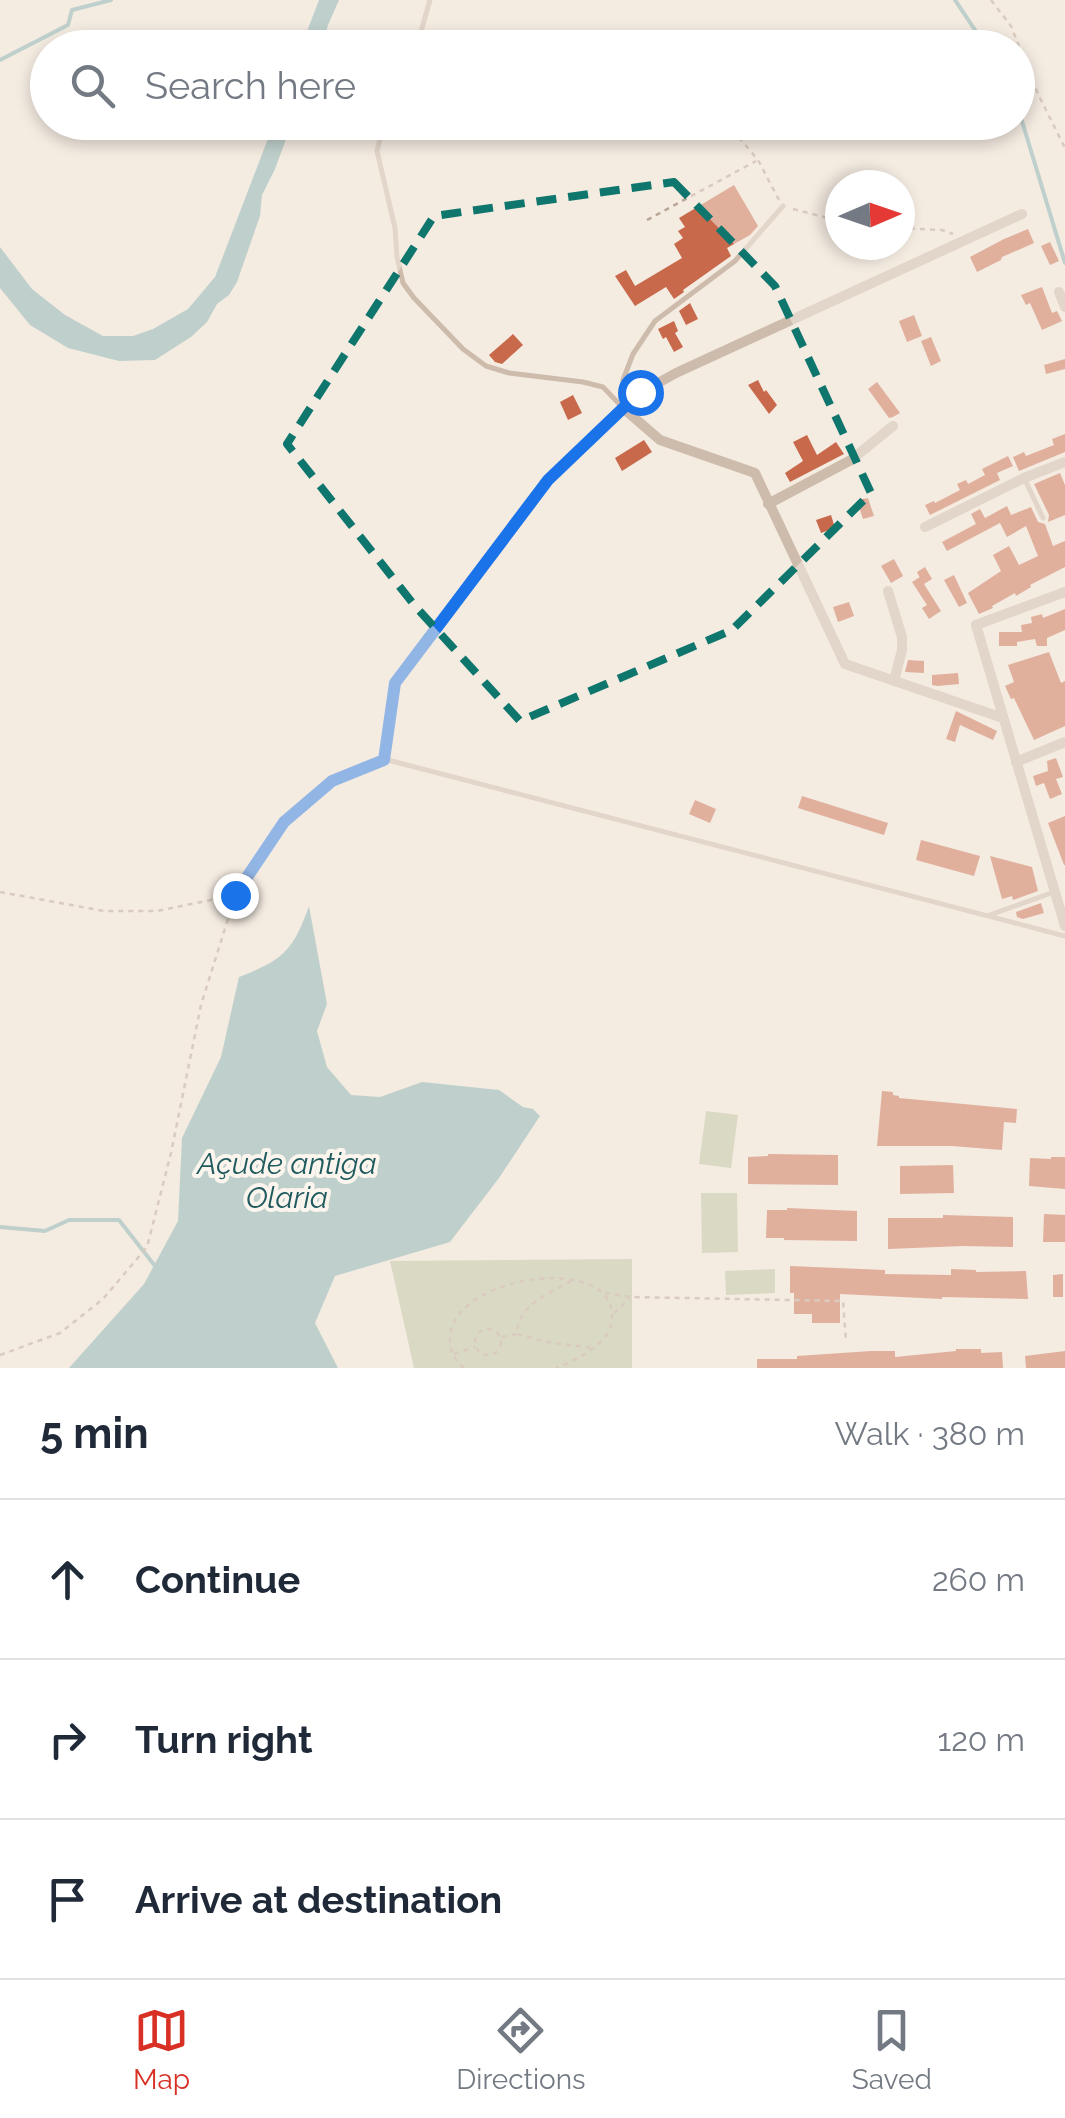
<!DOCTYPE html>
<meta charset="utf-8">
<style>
body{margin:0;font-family:Raleway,sans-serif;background:#f2f2f3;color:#1f2937}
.compass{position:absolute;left:825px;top:170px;width:90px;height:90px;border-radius:50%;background:#fff;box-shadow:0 5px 15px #0003;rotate:88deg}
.stop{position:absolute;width:30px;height:30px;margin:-22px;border:8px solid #1a73e8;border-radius:50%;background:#fff}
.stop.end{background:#1a73e8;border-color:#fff;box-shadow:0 2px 10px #0008}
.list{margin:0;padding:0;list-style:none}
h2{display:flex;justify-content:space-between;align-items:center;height:130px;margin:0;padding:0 40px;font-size:42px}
h2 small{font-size:32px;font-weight:400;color:#747a83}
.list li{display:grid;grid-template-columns:65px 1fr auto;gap:30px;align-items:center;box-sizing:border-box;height:160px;padding:0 40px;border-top:2px solid #e0e1e3}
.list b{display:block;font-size:38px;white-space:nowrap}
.list em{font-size:32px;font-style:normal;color:#747a83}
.icon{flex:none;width:55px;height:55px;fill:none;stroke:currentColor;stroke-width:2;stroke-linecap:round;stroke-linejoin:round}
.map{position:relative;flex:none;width:1065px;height:1368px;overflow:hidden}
.search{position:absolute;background:#fff;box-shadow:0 5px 15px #0003;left:30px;right:30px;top:30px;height:110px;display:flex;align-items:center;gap:25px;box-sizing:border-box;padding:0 35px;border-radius:55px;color:#747a83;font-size:38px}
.sheet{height:610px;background:#fff}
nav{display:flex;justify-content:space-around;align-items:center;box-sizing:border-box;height:140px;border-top:2px solid #e0e1e3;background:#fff;font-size:28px;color:#747a83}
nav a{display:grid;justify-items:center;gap:5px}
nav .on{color:#d93025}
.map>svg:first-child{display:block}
</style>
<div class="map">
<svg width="1065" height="1368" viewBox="0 0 1065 1368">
<rect width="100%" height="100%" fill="#f4ebe1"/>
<!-- green -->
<g fill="#b8c4a0">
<path d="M706,1111L738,1115L731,1168L699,1164Z"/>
<path d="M701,1193H737L738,1252L702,1253Z"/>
<path d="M632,1259V1368H414L390,1261Z"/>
<path d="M775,1269V1293L726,1295L725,1271Z"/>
</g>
<!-- water -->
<g fill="#7fb0b2">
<path d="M319,0H339L328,25L322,47H301Z"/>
<path d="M274,123H292L275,169L262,195L260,216L237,282L229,295L217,304L207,322L191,337L155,360L119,361L68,348L30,325L0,288V247L32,289L65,315L103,336H133L153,329L188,309L215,277Z"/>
<path d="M309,906L327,1004L317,1031L327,1067L351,1095L380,1097L422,1082L499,1090L523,1107L533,1109L540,1116L499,1178L450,1242L335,1276L315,1323L338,1368H69L144,1284L178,1221L182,1138L221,1057L239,977C283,960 293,951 309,906Z"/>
</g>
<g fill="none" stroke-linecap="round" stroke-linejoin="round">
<!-- stream -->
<g stroke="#7fb0b2" stroke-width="4">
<path d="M955,0L987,48"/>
<path d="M0,60L68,25L72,10L111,0"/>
<path d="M1018,108L1065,263"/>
<path d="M0,1227L45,1231L69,1220H119L155,1266"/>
</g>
</g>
<!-- building -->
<g fill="#c8694b">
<path d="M734,185L758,226L750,235L727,248L731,256L683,290L684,292L674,299L666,287L635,306L615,276L626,270L635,286L682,258L674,244L683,238L678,231L685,227L679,218Z"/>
<path d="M1028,229L1034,243L1002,257L1001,260L977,272L970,257L1004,239Z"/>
<path d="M1050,242L1059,261L1050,265L1041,246Z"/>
<path d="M1042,287L1052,313L1057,311L1062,321L1042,330L1030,303L1026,305L1021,295Z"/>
<path d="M690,303L698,319L686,325L679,311Z"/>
<path d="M914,315L922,336L907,342L899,321Z"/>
<path d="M674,321L678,331L675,333L683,347L674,352L666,337L663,339L658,329Z"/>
<path d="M513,334L523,345L502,364L495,362L489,355Z"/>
<path d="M931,337L941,361L931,366L921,341Z"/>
<path d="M1065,359V369L1046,374L1044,365Z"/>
<path d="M758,380L764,392L766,390L777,405L769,414L748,385Z"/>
<path d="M877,382L900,413L893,417L889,418L868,389Z"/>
<path d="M573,395L582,413L568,420L560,402Z"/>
<path d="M1065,434V452L1019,471L1013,457L1024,452L1026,456L1054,445L1052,439Z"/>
<path d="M807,435L817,455L836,442L844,454L790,482L785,473L803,461L793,442Z"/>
<path d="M644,440L652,452L622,471L615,458Z"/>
<path d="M1008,456L1013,466L997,473L1000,480L930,515L925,505L934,501L935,503L960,490L957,484L966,480L968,484L985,475L982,469Z"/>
<path d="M1060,473L1065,485V515L1048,522L1049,515L1034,484Z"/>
<path d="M868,498L874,516L863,519L857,501Z"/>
<path d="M1007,506L1011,515L1031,507L1038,522L1045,524L1053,546L1065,541V567L1030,585L1031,587L1016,596L1015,593L992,606L993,608L979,614L968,593L1001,571L993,555L1009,546L1019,565L1038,556L1026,526L1007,537L1000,523L947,551L942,542L976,524L971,514L980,509L985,518Z"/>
<path d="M831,515L835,528L821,533L816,520Z"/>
<path d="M894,559L903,576L891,583L881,566Z"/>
<path d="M925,567L932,579L924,584L941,611L929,619L922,608L927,605L912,582L920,577L921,580L917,572Z"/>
<path d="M954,575L967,603L959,607L944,580Z"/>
<path d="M849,602L854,616L838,622L833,607Z"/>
<path d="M1065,609V630L1047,638V646H1037L1035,639L1017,642V646H999V632H1022L1021,625L1032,623L1031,617L1042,614L1043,618Z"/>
<path d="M1049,652L1061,683L1065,681V726L1034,740L1014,698L1011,699L1005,686L1014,682L1008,665Z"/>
<path d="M908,660L924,661V673L905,672Z"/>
<path d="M958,673L959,684L938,686L932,685V675Z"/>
<path d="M956,711L997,731L993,740L960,725L955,742L946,739Z"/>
<path d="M1056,758L1063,777L1056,779L1062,794L1050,799L1044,783L1036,786L1033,776L1048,771L1047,761Z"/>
<path d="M802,796L888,823L884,835L798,808Z"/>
<path d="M695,800L716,809L710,823L689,814Z"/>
<path d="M1065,816V865H1064L1048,823Z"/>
<path d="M921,840L980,856L974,876L916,860Z"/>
<path d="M990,856L1032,867L1038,891L1013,900L1012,896L1002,899Z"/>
<path d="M1041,903L1044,913L1023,919L1017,917L1016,912Z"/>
<path d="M882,1091L893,1092V1095L899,1096V1098L1017,1109L1016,1123L1004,1122L1002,1150L952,1146H877Z"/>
<path d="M768,1154L838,1155V1185L748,1184V1157L768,1156Z"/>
<path d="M1051,1157H1065V1189L1029,1186L1030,1158L1051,1159Z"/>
<path d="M953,1165L954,1193L900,1194V1166Z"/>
<path d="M787,1208L857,1211V1241L784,1240V1238H766L767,1210H787Z"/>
<path d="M1044,1214L1065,1215V1242H1043Z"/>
<path d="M943,1215L1013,1217V1247L963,1246L888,1249V1218H943Z"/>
<path d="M790,1266L885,1270V1274L951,1275V1269L976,1270V1272L1026,1271L1028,1299L942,1297V1299L840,1294V1323H812V1314H794V1293H790Z"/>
<path d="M1063,1274V1297H1053V1275Z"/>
<path d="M956,1349H981V1353L1002,1352L1003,1368H757V1359H797V1356L871,1351H895V1357L956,1351Z"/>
<path d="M1065,1351V1368H1026L1025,1356Z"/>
</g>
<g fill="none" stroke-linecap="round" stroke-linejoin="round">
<!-- path -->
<g stroke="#b9a596" stroke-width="2.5" stroke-dasharray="5 5" stroke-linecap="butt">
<path d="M991,0L1011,26L1038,94L1065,148"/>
<path d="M726,122L758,160L779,200"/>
<path d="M793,209L840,221"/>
<path d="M647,220L756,161"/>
<path d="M900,228L942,230L953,234"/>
<path d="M385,753L395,683L548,480L615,416"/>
<path d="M0,892L104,911H157L225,897"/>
<path d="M571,1281C549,1294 517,1305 517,1334L547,1342L592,1348"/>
<path d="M605,1293L631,1297L843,1301L846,1341"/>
<path d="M614,1313L630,1298"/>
<circle cx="488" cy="1342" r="13"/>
<path d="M502,1337L517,1334"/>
<path d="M454,1354L475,1347"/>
<path d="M0,1355L60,1333L103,1299L147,1247L171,1153L201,1005L233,903"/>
<path d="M464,1368C453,1359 449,1349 450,1335C457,1274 618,1252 612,1320C609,1345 576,1360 556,1368"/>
</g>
<!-- lane -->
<g stroke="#cdbbac" stroke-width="5">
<path d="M414,48L420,35L430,0"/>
<path d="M384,122L377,151L395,228L397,257L403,283L414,298L463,349L486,366L509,373L583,382L603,387L623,408"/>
<path d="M623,405V380L633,354L655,321L735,261L783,206"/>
<path d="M1025,480L1043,518"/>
<path d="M235,895L284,822L332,781L384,759L1065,936"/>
<path d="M990,915L1054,892"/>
</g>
<!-- street -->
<g stroke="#cdbbac" stroke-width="10">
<path d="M1059,292L1065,307"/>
<path d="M768,504L851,460L893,426"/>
<path d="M925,527L1024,478L1065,462"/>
<path d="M888,591L902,637V650L894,681"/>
<path d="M1065,592L976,625L1065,926"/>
<path d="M1003,718L845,664L755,473L660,440L623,408L640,393L676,373L1022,214"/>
<path d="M1016,762L1065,742"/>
</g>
</g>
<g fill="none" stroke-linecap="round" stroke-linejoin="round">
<!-- route -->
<path stroke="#1a73e8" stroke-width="12" d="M235,895L284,822L332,781L384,760L395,683L548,480L640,392"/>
</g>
<!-- marked area -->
<path d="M0 0H1065V1368H0ZM674,182L775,286L871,493L732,630L520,721L415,606L287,444L434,216Z" fill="#f4ebe1" fill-opacity=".55" fill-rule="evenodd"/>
<path fill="none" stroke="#0f766e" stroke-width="8" stroke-dasharray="20 12" stroke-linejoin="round" d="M674,182L775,286L871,493L732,630L520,721L415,606L287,444L434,216Z"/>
<g text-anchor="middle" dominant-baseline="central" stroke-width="8" stroke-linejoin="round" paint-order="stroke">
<!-- water labels -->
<g font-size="30" font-style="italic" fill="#1f5a5e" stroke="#fbf5ee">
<text x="287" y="1163">Açude antiga<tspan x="287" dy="34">Olaria</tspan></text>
</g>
</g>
</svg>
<svg class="compass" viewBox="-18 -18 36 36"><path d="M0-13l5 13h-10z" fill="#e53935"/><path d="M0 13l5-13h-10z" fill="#747a83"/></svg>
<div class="stop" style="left:640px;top:392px"></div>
<div class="stop end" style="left:235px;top:895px"></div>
<div class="search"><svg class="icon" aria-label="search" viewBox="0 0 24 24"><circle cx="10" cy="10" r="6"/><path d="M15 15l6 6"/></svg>Search here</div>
</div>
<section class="sheet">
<h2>5 min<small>Walk · 380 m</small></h2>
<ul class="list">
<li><svg class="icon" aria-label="ahead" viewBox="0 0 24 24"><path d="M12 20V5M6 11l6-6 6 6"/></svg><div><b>Continue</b></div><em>260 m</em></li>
<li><svg class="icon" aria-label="right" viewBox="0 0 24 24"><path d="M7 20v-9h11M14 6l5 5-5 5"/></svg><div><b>Turn right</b></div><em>120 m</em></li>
<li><svg class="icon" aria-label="arrive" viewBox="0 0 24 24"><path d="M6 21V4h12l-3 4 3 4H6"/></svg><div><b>Arrive at destination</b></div></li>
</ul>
</section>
<nav>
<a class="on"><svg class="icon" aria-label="map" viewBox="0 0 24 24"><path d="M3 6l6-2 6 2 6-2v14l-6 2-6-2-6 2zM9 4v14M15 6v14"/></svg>Map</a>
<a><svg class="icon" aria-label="directions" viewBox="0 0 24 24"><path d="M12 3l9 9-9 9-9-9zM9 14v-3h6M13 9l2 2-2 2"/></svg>Directions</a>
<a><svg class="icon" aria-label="saved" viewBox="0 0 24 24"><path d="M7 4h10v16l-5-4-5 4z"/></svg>Saved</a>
</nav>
